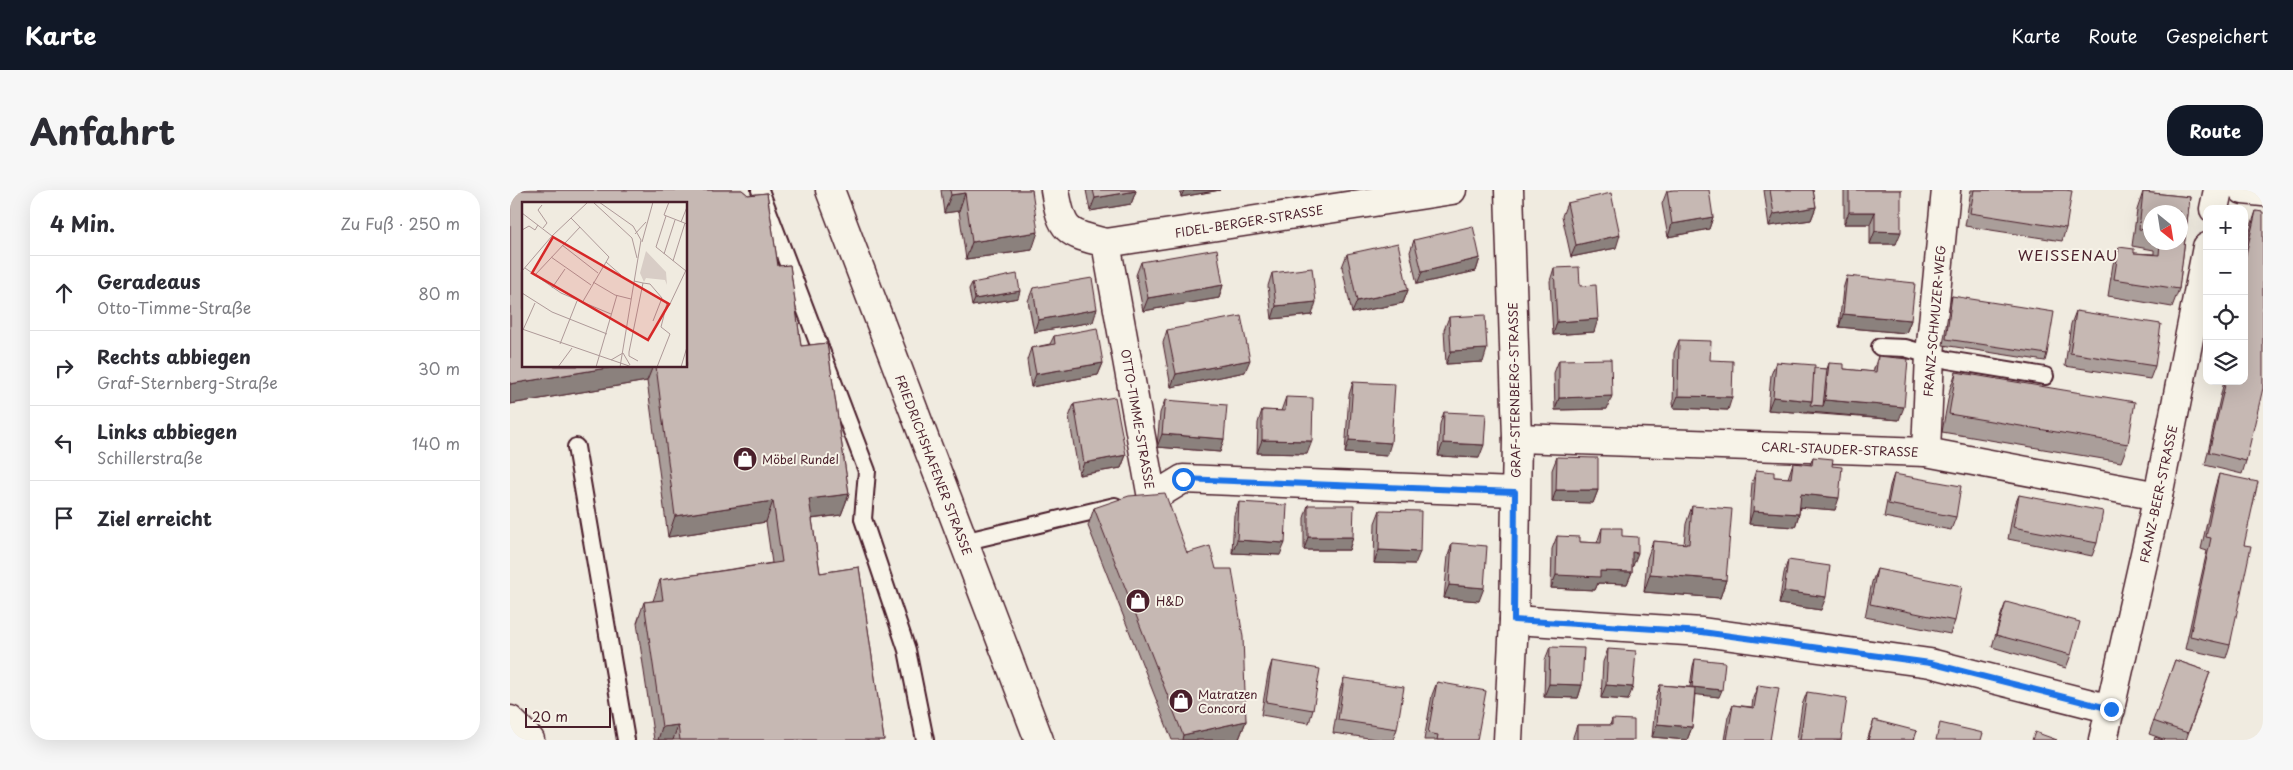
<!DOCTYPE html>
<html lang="de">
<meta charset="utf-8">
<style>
body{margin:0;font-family:"Playpen Sans",sans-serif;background:#f7f7f7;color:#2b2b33}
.controls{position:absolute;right:15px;top:15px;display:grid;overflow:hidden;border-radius:10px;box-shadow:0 5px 20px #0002}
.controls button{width:45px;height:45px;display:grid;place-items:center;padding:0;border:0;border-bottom:1px solid #e1e1e2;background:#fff;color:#2b2b33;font:25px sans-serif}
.compass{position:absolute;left:1633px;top:15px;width:45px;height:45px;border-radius:50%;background:#fff;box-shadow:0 5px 20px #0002;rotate:150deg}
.scale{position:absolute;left:15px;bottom:12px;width:86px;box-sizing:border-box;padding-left:5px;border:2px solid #4a1f2b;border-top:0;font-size:14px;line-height:18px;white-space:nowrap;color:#4a1f2b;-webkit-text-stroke:4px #f7f3e8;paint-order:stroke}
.stop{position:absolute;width:15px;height:15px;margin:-11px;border:4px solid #1a73e8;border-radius:50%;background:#fff}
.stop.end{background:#1a73e8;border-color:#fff;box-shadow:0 1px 5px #0008}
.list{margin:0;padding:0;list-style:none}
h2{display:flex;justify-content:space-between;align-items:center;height:65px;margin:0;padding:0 20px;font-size:21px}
h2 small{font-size:16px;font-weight:400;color:#7c7c81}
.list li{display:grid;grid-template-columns:32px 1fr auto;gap:15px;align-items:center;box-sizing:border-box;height:75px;padding:0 20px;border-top:1px solid #e1e1e2}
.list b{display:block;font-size:19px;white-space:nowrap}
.list p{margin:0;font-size:16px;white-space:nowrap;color:#7c7c81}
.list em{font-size:16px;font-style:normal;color:#7c7c81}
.icon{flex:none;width:28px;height:28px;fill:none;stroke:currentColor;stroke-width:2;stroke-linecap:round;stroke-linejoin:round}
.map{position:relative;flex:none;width:1753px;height:550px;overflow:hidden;border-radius:20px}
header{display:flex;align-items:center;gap:30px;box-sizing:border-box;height:70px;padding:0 25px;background:#111827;color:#fff}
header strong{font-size:24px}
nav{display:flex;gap:28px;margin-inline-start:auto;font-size:18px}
.intro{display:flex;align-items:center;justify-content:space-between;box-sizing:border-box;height:120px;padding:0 30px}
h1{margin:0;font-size:35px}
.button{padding:12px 22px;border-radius:20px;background:#111827;color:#fff;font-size:18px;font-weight:700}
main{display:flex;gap:30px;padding:0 30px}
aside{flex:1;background:#fff;border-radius:20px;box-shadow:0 5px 20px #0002}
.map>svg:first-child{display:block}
</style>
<header>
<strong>Karte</strong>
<nav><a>Karte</a><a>Route</a><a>Gespeichert</a></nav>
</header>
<div class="intro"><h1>Anfahrt</h1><a class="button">Route</a></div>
<main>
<aside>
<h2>4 Min.<small>Zu Fuß · 250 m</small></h2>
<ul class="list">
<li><svg class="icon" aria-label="ahead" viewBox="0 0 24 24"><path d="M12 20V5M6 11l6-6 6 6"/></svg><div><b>Geradeaus</b><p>Otto-Timme-Straße</p></div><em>80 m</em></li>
<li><svg class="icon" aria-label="right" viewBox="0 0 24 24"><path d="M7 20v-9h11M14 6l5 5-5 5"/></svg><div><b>Rechts abbiegen</b><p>Graf-Sternberg-Straße</p></div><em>30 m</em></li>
<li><svg class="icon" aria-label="left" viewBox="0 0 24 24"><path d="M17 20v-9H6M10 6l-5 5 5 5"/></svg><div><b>Links abbiegen</b><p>Schillerstraße</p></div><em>140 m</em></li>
<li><svg class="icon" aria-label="arrive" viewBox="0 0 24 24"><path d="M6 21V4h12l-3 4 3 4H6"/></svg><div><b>Ziel erreicht</b></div></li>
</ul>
</aside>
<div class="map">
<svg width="1753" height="550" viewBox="0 0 1753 550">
<rect width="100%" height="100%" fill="#f0ebe0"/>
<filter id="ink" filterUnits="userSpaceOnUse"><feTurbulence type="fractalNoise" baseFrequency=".02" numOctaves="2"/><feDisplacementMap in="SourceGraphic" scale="10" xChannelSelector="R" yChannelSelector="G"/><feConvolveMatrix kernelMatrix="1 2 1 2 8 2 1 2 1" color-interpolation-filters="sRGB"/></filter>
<g filter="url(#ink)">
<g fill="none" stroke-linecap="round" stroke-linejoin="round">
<defs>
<g id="service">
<path d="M250,0L357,281L353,329L397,460L415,550"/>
<path d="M1370,157L1395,158L1438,170L1535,186"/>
<path d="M66,257L116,550"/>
<path d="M453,352L605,316"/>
</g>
<g id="minor">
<path d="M545,0C552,42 556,43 596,53L942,0"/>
<path d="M1733,0L1753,2"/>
<path d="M1704,19L1708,0"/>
<path d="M596,53L642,308L673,289L1005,302"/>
<path d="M1007,248L1416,262L1648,306"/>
<path d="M1416,262L1420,164L1436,0"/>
<path d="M1004,430L1192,442L1420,473L1601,519"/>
<path d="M0,530L20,550"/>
<path d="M998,550L1004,430L1007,248L999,0"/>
<path d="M1593,550L1648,306L1697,57"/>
</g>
<path id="secondary" d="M320,0L529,550"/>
</defs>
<!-- service casing -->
<use href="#service" stroke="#4a1f2b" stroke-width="20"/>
<!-- minor casing -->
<use href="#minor" stroke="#4a1f2b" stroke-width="31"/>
<!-- secondary casing -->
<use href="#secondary" stroke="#4a1f2b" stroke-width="31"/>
<!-- service -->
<use href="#service" stroke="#f7f3e8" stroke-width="16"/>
<!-- minor -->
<use href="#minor" stroke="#f7f3e8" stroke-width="28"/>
<!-- secondary -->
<use href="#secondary" stroke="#f7f3e8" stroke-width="28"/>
</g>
<!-- wall -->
<g fill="#aa9e9a" stroke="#4a1f2b" fill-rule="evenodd">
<path d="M0,0H232L238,5L257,3L268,76L280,75L291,156L317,153L339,304L331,325L302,329L310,383L349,377L374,550H144L127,433L134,412L143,411L150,390L262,373L256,332L158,347L137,191L0,214ZM14,14H176V176H14Z"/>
<path d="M431,0H522V60L456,69L449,21L434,23Z"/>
<path d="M576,0H625L626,1L621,14L580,21Z"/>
<path d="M670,0H710L671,7Z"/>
<path d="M1254,0H1303L1306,17L1301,30L1259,36Z"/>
<path d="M1334,0H1391L1386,54H1360V34H1334Z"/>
<path d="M1461,0H1555L1556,38L1552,51L1455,36Z"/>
<path d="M1157,1L1203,27L1199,39L1158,47L1152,14Z"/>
<path d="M1633,2L1680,7L1669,99L1662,117L1598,106L1603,74L1609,57L1624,63L1644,64V60L1622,56L1627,20ZM1640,22L1670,52H1640Z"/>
<path d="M1057,13L1106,58L1061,67L1052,26Z"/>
<path d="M1746,21L1736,271L1732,284L1695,275L1714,191H1734V65L1742,33Z"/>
<path d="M904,50L970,68L966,81L907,94L900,62Z"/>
<path d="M837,64L898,100L893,113L842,123L832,77Z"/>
<path d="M631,72L713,95L709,108L633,121L626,85Z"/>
<path d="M1044,78L1070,96L1084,142L1043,145L1040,91Z"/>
<path d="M762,83L802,125L762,129L758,96Z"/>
<path d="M1337,86L1401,130L1396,143L1329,137L1333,99Z"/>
<path d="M462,93L508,108L462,116L459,99Z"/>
<path d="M523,98L583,132L524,142L518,111Z"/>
<path d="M1442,106L1537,164L1535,171L1433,155L1440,112Z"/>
<path d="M1566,121L1645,176L1640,189L1555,176L1561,134Z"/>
<path d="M939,127L973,172L936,174L934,140Z"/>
<path d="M657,140L735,182L661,197L653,153Z"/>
<path d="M544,146L593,173L588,185L521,197L517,170L521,158L540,154Z"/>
<path d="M1169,150L1200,170L1218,220L1163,218L1164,163Z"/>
<path d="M1368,166L1389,230L1258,220L1261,185L1266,172L1304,178L1317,179L1319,173L1334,179L1363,182Z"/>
<path d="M1049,170L1097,219L1045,220L1044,183Z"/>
<path d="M1446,182L1618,254L1611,272L1432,242L1440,199Z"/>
<path d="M843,192L877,266L835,263L839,205Z"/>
<path d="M776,207L797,264L747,263L748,233L752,220L771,221Z"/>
<path d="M655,210L714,249L710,262L647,257L650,223Z"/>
<path d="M564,214L616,265L611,278L569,285L559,227Z"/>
<path d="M934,222L969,268L928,266L930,234Z"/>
<path d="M1047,267L1088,300L1083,313L1042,312V280Z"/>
<path d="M1303,267L1322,276L1325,320L1290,317L1289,324L1285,337L1239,334L1242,293L1246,280L1264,287L1278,288L1283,273L1300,275Z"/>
<path d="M1384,284L1446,327L1441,340L1374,327L1380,296Z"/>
<path d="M1709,284L1734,355L1720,455L1716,468L1675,459L1697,361L1691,359L1705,297Z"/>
<path d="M1509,305L1587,353L1582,366L1498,349L1504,317Z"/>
<path d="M729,312L770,365L722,363L724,325Z"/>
<path d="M798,315L843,347L839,360H794V328Z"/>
<path d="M1182,316L1216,390L1210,408L1134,402L1137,369L1143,351L1174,354L1176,334Z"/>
<path d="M584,318L677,363L706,379L736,531L729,549L724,550H662L578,336Z"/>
<path d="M870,320L905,374L864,373L865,333Z"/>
<path d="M1092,338L1112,346L1123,376H1122V382L1117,394L1088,393L1085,400L1041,398L1042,359L1047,346L1070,352L1087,353Z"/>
<path d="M942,353L969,411L934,408L938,366Z"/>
<path d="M1278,370L1311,420L1269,414L1274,383Z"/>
<path d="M1367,379L1445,431L1440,444L1355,427L1362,392Z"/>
<path d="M1496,412L1561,465L1556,478L1482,457L1491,425Z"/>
<path d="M1040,457L1072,495L1068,508L1034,507L1035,470Z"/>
<path d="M1098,459L1118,510L1091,508L1093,472Z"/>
<path d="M1185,469L1209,507L1185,504L1182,537L1177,550L1142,547L1146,507L1150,495L1180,497L1183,476Z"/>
<path d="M1665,470L1700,482L1676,550H1656L1639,544Z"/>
<path d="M762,471L803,520L799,533L751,525L758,484Z"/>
<path d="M834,488L887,539L883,550H873L823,543L830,500Z"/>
<path d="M927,492L967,550H914L922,505Z"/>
<path d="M1248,495L1260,550H1214L1218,527L1223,515L1242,517L1243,508Z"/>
<path d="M1297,502L1331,550H1287L1292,515Z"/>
<path d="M1102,529L1124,550H1063V547L1067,535H1100Z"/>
<path d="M1364,530L1404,550H1357Z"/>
</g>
<!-- shaded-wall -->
<g fill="#8b817d" stroke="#4a1f2b">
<path d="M674,0H710L671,7Z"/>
<path d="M626,1L621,14L580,21L585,8Z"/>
<path d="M455,3L449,21L434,23L441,5Z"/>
<path d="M1306,17L1301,30L1259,36L1264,24Z"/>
<path d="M1339,22H1365L1360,34H1334Z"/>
<path d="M1203,27L1199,39L1158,47L1162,34Z"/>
<path d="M1365,41L1391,42L1386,54H1360Z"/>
<path d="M528,42L522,60L456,69L462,52Z"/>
<path d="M1110,45L1106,58L1061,67L1066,55Z"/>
<path d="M970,68L966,81L907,94L912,82Z"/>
<path d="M713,95L709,108L633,121L638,108Z"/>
<path d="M898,100L893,113L842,123L847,111Z"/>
<path d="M510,101L508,108L462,116L465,109Z"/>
<path d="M806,112L802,125L762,129L766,116Z"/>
<path d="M587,119L583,132L524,142L528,130Z"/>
<path d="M1333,124L1401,130L1396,143L1329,137Z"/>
<path d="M1088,129L1084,142L1043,145L1047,132Z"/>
<path d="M977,159L973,172L936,174L941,161Z"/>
<path d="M740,170L735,182L661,197L666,184Z"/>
<path d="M593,173L588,185L521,197L526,184Z"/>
<path d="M109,176H143L137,191L0,214V194Z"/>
<path d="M1102,206L1097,219L1045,220L1049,208Z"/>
<path d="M1168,206L1222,207L1218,220L1163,218Z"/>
<path d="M1263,207L1302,211L1313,216L1315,210L1394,217L1389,230L1311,223L1297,222V223L1258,220Z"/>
<path d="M652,244L714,249L710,262L647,257Z"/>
<path d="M752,250L802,251L797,264L747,263Z"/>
<path d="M839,250L881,253L877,266L835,263Z"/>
<path d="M933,253L974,255L969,268L928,266Z"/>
<path d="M616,265L611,278L569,285L574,273Z"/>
<path d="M1046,300H1088L1083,313L1042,312Z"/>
<path d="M339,304L331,325L292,330L299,309Z"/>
<path d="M1291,304L1329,308L1325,320L1286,317Z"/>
<path d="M263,311L256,332L158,347L165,326Z"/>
<path d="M1243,321L1289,324L1285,337L1239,334Z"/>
<path d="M798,347H843L839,360H794Z"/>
<path d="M727,350L775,353L770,365L722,363Z"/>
<path d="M869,360L910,362L905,374L864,373Z"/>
<path d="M1122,362L1128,363L1123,376L1118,375Z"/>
<path d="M1090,381L1122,382L1117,394L1088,393L1085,400L1041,398L1046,385Z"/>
<path d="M1140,384L1216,390L1210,408L1134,402Z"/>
<path d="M939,395L974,398L969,411L934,408Z"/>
<path d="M1274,401L1316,407L1311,420L1269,414Z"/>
<path d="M1039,494L1072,495L1068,508L1034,507Z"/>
<path d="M1096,495L1123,497L1118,510L1091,508Z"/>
<path d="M1182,497L1212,500L1209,507L1180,504Z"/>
<path d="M736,531L729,549L724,550H672L673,545Z"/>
<path d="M1147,534L1182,537L1177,550L1142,547Z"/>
<path d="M168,535L163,550H148L152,537Z"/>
</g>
<!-- building -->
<g fill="#c6b8b3" stroke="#4a1f2b">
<path d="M0,0H232L238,5L257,3L268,76L280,75L291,156L317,153L339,304L299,309L310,383L349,377L374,550H170L168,535L152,537L134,412L153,410L150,390L272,372L263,311L165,326L146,176H176V14H14V176H109L0,194Z"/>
<path d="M440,0H522L528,42L462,52L455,3L441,5Z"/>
<path d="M583,0H625L626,1L585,8Z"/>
<path d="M1164,0H1199L1203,27L1162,34L1157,1Z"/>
<path d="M1260,0H1303L1306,17L1264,24Z"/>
<path d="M1339,0H1391V42L1365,41V22H1339Z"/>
<path d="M1464,0H1555L1562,1L1556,38L1460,23Z"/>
<path d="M1633,2L1680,7L1669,99L1604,89L1609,57L1624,59V63L1649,65L1650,52H1670V22H1640V41L1629,39Z"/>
<path d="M1101,3L1110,45L1066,55L1057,13Z"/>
<path d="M1746,21L1753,22V198L1736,271L1699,262L1716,191H1734V73Z"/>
<path d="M963,36L970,68L912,82L904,50Z"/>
<path d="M888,53L898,100L847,111L837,64Z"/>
<path d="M707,59L713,95L638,108L631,72Z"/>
<path d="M1069,77L1070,96L1086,95L1088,129L1047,132L1044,78Z"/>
<path d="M802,78L806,112L766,116L762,83Z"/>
<path d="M507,84L510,101L465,109L462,93Z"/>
<path d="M1337,86L1405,93L1401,130L1333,124Z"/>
<path d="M582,88L587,119L528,130L523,98Z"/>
<path d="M1442,106L1544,122L1537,164L1436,149Z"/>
<path d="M1566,121L1651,134L1645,176L1560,163Z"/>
<path d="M975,125L977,159L941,161L939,127Z"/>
<path d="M731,126L740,170L666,184L657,140Z"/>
<path d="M587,138L593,173L526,184L521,158L545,154L544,146Z"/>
<path d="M1169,150L1201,151L1200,170L1223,171L1222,207L1168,206Z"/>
<path d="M1368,166L1398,169L1394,217L1315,210L1319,173L1334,174V179L1366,182Z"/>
<path d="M1101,169L1102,206L1049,208V170Z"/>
<path d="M1266,172L1305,175L1302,211L1263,207Z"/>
<path d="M1304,178L1317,179L1313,216L1300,215L1302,211Z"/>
<path d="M1446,182L1625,212L1618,254L1439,224Z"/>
<path d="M843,192L885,194L881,253L839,250Z"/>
<path d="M605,207L616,265L574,273L564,214Z"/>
<path d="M776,207L803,208L802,251L752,250V220L775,221Z"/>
<path d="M655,210L717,215L714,249L652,244Z"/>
<path d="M934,222L976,224L974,255L933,253Z"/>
<path d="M1047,267L1088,268V300H1046Z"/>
<path d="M1303,267L1323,269L1322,276L1332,277L1329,308L1291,304L1289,324L1243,321L1246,280L1264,282V287L1281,288L1283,273L1302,275Z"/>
<path d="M1384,284L1451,296L1446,327L1378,314Z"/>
<path d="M1709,284L1748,292L1734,355L1741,356L1720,455L1680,446L1701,348L1696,347Z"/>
<path d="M655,303L677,363L700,356L706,379H722L733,447L736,531L673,545L584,318L619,306Z"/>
<path d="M1509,305L1593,321L1587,353L1503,337Z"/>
<path d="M729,312L777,315L775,353L727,350Z"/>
<path d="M798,315H844L843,347H798Z"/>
<path d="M1182,316L1222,319L1216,390L1140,384L1143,351L1179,354Z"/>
<path d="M870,320L911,321L910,362L869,360Z"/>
<path d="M1092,338H1112V346L1128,347V363L1122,362V382L1090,381V387L1046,385L1047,346L1070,347V352L1091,353Z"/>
<path d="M942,353L977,356L974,398L939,395Z"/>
<path d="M1278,370L1320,376L1316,407L1274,401Z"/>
<path d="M1367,379L1452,396L1445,431L1360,414Z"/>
<path d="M1496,412L1570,432L1561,465L1486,445Z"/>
<path d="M1040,457L1074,458L1072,495L1039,494Z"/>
<path d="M1098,459L1126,461L1123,497L1096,495Z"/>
<path d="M1185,469L1215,472L1212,500L1182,497Z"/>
<path d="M1665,470L1700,482L1678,543L1643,531Z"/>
<path d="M762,471L810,479L803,520L756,512Z"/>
<path d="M834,488L894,497L887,539L828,530Z"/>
<path d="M927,492L976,501L967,550H927L928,545L918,543Z"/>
<path d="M1150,495L1185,498L1182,537L1147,534Z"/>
<path d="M1248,495L1269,498L1260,550H1217L1223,515L1244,518Z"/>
<path d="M1297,502L1337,508L1331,550H1290Z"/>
<path d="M1102,529L1124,530V550H1067V535H1102Z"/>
<path d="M1364,530L1407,541L1404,550H1358Z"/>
<path d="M1430,533L1473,543L1471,550H1426Z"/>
<path d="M1525,542L1547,550H1522Z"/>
<path d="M1645,547L1653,550H1644Z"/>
</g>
</g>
<g fill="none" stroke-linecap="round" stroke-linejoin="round" filter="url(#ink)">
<!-- route -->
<path stroke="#1a73e8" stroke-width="6" d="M673,289L1005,302L1004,430L1192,442L1420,473L1601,519"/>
</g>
<!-- icons -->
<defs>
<symbol id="shop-disc" viewBox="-11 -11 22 22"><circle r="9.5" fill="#4a1f2b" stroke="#f7f3e8"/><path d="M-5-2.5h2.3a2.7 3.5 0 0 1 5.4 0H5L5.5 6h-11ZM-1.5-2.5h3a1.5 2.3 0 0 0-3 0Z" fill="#fff"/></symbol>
</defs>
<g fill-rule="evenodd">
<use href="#shop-disc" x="221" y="255" width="28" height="28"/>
<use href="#shop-disc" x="614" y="397" width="28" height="28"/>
<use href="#shop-disc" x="657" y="497" width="28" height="28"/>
</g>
<g text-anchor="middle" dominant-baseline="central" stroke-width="4" stroke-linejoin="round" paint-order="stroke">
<!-- street labels -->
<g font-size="12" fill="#4a1f2b" stroke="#f7f3e8">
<text transform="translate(739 31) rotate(-9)">FIDEL-BERGER-STRASSE</text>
<text transform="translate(1424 131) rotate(-85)">FRANZ-SCHMUZER-WEG</text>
<text transform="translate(1004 200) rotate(-91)">GRAF-STERNBERG-STRASSE</text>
<text transform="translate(628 229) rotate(80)">OTTO-TIMME-STRASSE</text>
<text transform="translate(1330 259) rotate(2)">CARL-STAUDER-STRASSE</text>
<text transform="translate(424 275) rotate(69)">FRIEDRICHSHAFENER STRASSE</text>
<text transform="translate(1648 304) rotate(-78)">FRANZ-BEER-STRASSE</text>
</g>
<!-- poi labels -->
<g font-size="12" fill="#4a1f2b" stroke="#f7f3e8" text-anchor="start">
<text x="252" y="269">Möbel Rundel</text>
<text x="646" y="411">H&amp;D</text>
<text x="688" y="504">Matratzen<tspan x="688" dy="14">Concord</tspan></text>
</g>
<!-- quarter labels -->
<g font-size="15" letter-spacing="1" fill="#4a1f2b" stroke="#f7f3e8">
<text x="1558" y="64">WEISSENAU</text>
</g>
</g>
<!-- overview -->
<g transform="translate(12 12)">
<rect width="165" height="165" fill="#f0ebe0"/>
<path d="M124,49L144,70L145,83L143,78L124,76L122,80L118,71Z" fill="#d8cdc6"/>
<path fill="none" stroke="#ae9998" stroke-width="1" d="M71,0L110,36L115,56M77,0L111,24L119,38L98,165M147,0L142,13L165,22M20,3L16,8L25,21L21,26M0,11L30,34M144,14L134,45L164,69M49,16L87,55L60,101M159,20L165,5M0,28L7,24L13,28L16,23M113,32L124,20M120,40L131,0M40,43L76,71M142,52L153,18M29,55L69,83M151,59L163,21M84,60L99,73M3,66L39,91L89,112M0,69L30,34L66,0M13,73L58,25M112,79L121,81L107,150V154L116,159M71,80L93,93L109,97M121,81L128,82L140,96L131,119M30,86L43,67M0,91L30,110L85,132M147,104L165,66M0,127L110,165M1,128L13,101M38,142L55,99M89,158L101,151L108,163M36,165L50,146M74,165L95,93M135,165L148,132L139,125L145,101M159,165L165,145"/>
<path fill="#d62828" fill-opacity="0.15" stroke="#d62828" stroke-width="2.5" d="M31,35L147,102L126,138L10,71Z"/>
<rect width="165" height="165" fill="none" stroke="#4a1f2b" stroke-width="2.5"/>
</g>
</svg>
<div class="controls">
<button>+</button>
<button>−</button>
<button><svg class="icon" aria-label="locate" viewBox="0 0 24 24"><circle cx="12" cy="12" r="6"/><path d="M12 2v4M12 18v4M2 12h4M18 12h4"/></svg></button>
<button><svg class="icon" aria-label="layers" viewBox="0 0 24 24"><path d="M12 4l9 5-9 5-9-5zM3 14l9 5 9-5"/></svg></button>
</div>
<svg class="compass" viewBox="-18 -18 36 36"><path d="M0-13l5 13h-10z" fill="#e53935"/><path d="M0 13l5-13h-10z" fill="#7c7c81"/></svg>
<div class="scale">20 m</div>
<div class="stop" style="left:673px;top:289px"></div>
<div class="stop end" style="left:1601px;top:519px"></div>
</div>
</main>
